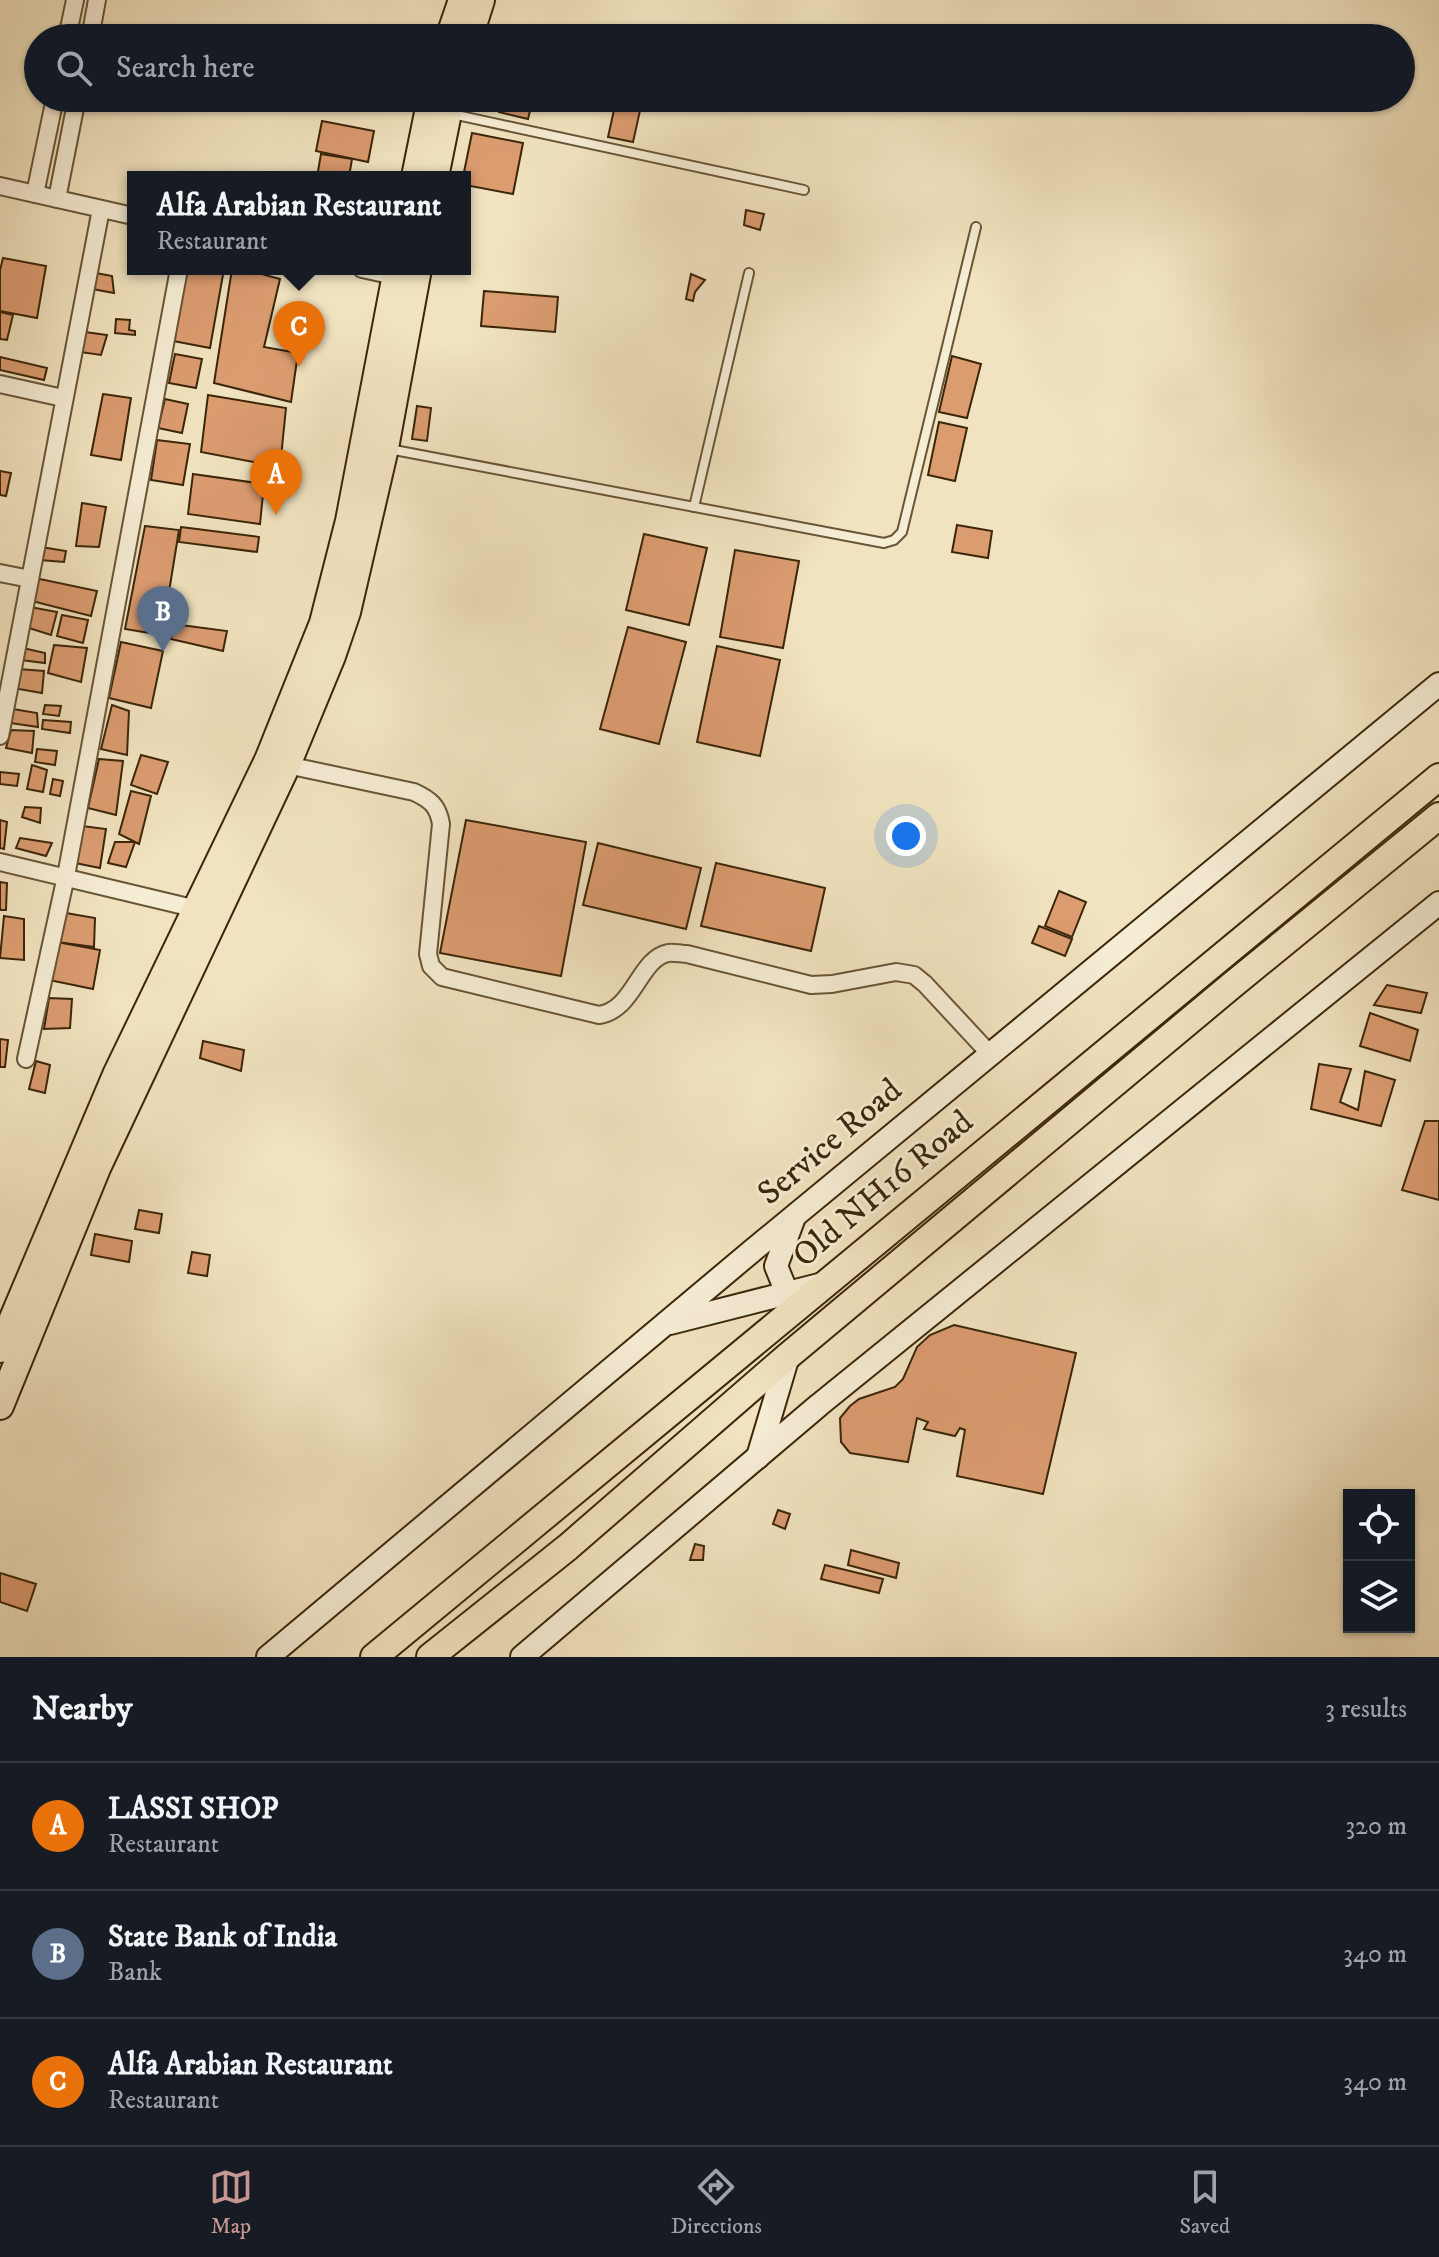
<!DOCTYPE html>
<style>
body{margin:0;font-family:"IM FELL DW Pica",serif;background:#20242c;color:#f1f3f6}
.controls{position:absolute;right:24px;bottom:24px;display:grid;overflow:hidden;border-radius:0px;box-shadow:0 2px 6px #0004}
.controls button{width:72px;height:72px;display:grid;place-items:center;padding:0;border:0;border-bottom:2px solid #363941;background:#171b24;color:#f1f3f6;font:40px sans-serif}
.you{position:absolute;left:906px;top:836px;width:28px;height:28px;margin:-20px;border:6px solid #fff;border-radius:50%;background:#1a73e8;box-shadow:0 0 0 12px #1a73e833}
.badge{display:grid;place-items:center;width:52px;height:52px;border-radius:50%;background:#c59692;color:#fff;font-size:26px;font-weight:700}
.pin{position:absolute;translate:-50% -66px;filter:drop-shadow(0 2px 4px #0008)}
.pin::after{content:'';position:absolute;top:42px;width:28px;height:24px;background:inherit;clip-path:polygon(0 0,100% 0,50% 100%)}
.popup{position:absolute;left:127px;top:171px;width:344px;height:104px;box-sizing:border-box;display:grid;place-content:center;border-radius:0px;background:#171b24;filter:drop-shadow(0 2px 6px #0005);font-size:26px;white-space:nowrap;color:#9ea1a6}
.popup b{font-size:30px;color:#f1f3f6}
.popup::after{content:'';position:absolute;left:50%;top:100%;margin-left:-16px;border:16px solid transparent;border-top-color:#171b24}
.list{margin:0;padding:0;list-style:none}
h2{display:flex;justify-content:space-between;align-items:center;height:104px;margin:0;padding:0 32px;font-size:34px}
h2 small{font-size:26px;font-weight:400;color:#9ea1a6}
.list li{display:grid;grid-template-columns:52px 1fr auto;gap:24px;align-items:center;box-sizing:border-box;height:128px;padding:0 32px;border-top:2px solid #363941}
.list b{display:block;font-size:30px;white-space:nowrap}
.list p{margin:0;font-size:26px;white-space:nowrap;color:#9ea1a6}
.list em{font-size:26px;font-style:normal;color:#9ea1a6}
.icon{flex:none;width:44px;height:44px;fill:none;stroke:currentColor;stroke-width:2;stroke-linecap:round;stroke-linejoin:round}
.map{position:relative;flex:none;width:1439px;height:1657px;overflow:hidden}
.search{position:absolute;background:#171b24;box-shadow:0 2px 6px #0004;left:24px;right:24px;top:24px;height:88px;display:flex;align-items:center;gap:20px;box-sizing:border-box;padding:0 28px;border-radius:44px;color:#9ea1a6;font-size:30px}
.sheet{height:488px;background:#171b24}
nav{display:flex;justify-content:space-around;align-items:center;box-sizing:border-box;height:112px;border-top:2px solid #363941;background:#171b24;font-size:22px;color:#9ea1a6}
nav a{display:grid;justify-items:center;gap:4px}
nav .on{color:#c59692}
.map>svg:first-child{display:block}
</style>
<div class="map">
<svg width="1439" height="1657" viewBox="0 0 1439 1657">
<rect width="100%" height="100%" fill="#f1e3bf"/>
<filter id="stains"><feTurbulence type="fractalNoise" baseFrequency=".0025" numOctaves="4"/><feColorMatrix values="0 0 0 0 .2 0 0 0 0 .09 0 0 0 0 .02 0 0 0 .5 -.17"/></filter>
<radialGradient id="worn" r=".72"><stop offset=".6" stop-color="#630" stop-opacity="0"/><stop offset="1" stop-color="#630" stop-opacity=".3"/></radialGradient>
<!-- building -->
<g fill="#db9c70" stroke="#3b2609" stroke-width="2">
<path d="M315,33L374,38H315Z"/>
<path d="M503,98H533L528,119L499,112Z"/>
<path d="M616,101L641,106L633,142L608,137Z"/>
<path d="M322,121L374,131L368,162L316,151Z"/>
<path d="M472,133L523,143L513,194L465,185L463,177Z"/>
<path d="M321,154L352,159L349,177H317Z"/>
<path d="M746,210L764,214L760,230L744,225Z"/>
<path d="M3,258L46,266L37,318L0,311V270Z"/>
<path d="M186,269H224L210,348L173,341Z"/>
<path d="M232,269H243L280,279L264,347L298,353L291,402L214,383Z"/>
<path d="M96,273L112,276L114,293L92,289Z"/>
<path d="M691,274L705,280L695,292L693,301L686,299Z"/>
<path d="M484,291L558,297L555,332L481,326Z"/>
<path d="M0,312L13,315L7,340L0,339Z"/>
<path d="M116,319L130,320L129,330L135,331V335L115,333Z"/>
<path d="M85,332L107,335L101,355L80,352Z"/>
<path d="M175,354L202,359L196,388L169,383Z"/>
<path d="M952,356L981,364L967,418L939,412Z"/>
<path d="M0,357L47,368L44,380L0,370Z"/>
<path d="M103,394L131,398L121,460L91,455Z"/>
<path d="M208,395L286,408L280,467L201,452Z"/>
<path d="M165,399L188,404L182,433L158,428Z"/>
<path d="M417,406L431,408L427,441L412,439Z"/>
<path d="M939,422L967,428L955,481L928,475Z"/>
<path d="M157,440L190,444L183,485L151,480Z"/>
<path d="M0,471L11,473L6,496L0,495Z"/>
<path d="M193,474L264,484L260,524L188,514Z"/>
<path d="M82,503L106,507L99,547L76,546Z"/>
<path d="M957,525L992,531L988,558L952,552Z"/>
<path d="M145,526L179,530L162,635L125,629Z"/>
<path d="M181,527L259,537L257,552L179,542Z"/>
<path d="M644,534L707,548L689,625L626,610Z"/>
<path d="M41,547L66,551L64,562L40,560Z"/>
<path d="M735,550L799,561L783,648L720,637Z"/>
<path d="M35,578L97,591L91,616L32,601Z"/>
<path d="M30,607L57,612L51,635L26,627Z"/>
<path d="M62,615L88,620L83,643L57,636Z"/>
<path d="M173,624L227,631L223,651L171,639Z"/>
<path d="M628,627L686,642L659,744L600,729Z"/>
<path d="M121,642L163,651L151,708L109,698Z"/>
<path d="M54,645L87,648L81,682L48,673Z"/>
<path d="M717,646L780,660L760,756L697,742Z"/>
<path d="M23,648L45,653V663L20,660Z"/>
<path d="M18,669L44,671L42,693L13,688Z"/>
<path d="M45,705L61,706L59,716L43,714Z"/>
<path d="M112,705L129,711L127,755L101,749Z"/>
<path d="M13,709L37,713L38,727L10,723Z"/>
<path d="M43,720L71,722L70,733L42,729Z"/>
<path d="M11,730L34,731L32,753L6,748Z"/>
<path d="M37,749L57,751L55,765L35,762Z"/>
<path d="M141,755L168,762L157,794L131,785Z"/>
<path d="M99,759L123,761L116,815L88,808Z"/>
<path d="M32,765L47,770L43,792L27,789Z"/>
<path d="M0,772L19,774L17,786L0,784Z"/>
<path d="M53,779L63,781L60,796L50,794Z"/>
<path d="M131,791L151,796L139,844L119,834Z"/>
<path d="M25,807L41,808L40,823L22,817Z"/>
<path d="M0,820L7,822L4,849L0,848Z"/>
<path d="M466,820L586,842L561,976L440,953Z"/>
<path d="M82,826L106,829L100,868L75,863Z"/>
<path d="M20,838L52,843L46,856L16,848Z"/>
<path d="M115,842H135L126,867L108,863Z"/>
<path d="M598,843L701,868L686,929L583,905Z"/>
<path d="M716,863L825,888L811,951L701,926Z"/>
<path d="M0,882L7,883L6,910H0Z"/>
<path d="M1059,891L1086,902L1072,937L1045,926Z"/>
<path d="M66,913L95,918L94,947L57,942Z"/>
<path d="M4,916L24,919V960L0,958Z"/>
<path d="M1039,926L1072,939L1065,956L1032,943Z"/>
<path d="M57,942L100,950L93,989L49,980Z"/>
<path d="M1387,985L1427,993L1421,1013L1374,1005Z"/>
<path d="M49,998L72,999L70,1028L44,1029Z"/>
<path d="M1370,1013L1418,1030L1410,1061L1360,1046Z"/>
<path d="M0,1039L8,1040L5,1067H0Z"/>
<path d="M203,1041L244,1050L241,1071L200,1058Z"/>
<path d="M36,1061L50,1065L45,1093L29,1089Z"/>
<path d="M1319,1064L1351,1069L1340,1102L1358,1110L1365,1071L1395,1080L1381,1126L1311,1109Z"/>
<path d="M1425,1121H1439V1200L1402,1190Z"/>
<path d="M139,1210L162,1214L159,1233L135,1229Z"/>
<path d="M95,1234L132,1241L129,1262L91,1255Z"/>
<path d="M192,1252L210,1255L207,1276L188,1273Z"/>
<path d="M954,1325L1076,1353L1043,1494L957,1476L965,1430L960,1428L955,1436L924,1429L928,1422L917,1418L908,1462L850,1453L841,1442L840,1418L850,1406L859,1399L895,1387L903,1379L917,1347L930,1335Z"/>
<path d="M778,1510L790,1514L785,1529L773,1524Z"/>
<path d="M695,1544L704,1546L703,1560H690Z"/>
<path d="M851,1550L899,1563L896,1578L848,1565Z"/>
<path d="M825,1565L883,1579L879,1593L821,1579Z"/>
<path d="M0,1573L36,1584L27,1611L0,1602Z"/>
</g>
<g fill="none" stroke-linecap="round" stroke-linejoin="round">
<defs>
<g id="lane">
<path d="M452,114L804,190"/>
<path d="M389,449L884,543L894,540L902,532L976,227"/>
<path d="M694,507L749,273"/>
</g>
<g id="street">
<path d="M67,38L75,0"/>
<path d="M90,38L97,0"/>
<path d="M0,186L133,216"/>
<path d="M35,194L55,98"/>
<path d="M57,199L77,98"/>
<path d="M362,269L404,278"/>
<path d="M0,384L63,398"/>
<path d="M0,573L30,579"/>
<path d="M0,736L101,209"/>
<path d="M287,765L414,792C431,800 438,806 441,824L428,954L431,966L442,977L599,1015C634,1010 639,959 668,953C674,952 682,954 687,954L811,985L832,984L896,972L914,975L925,984L990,1054"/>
<path d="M0,862L205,911"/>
<path d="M26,1059L66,876L179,269"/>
</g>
<g id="secondary">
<path d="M787,1293L776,1266L793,1220"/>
<path d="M670,1323L823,1284"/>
<path d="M758,1457L788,1356"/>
<path d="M268,1657L752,1251L1439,684"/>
<path d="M522,1657L819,1405L1439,903"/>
</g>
<g id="primary">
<path d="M449,38L462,0"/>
<path d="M469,38L481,0"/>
<path d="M415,177L431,98"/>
<path d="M435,177L451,98"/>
<path d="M0,1349L116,1075L268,760L323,623L349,521L397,269"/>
<path d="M0,1406L97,1168L287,765L332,656L347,612L385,448L418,269"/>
<path d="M374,1657L1439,777"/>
<path d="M430,1657L568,1547L788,1356L1231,986L1439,816"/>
</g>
</defs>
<!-- lane casing -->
<use href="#lane" stroke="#685536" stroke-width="12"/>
<!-- street casing -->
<use href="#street" stroke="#685536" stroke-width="20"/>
<!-- secondary casing -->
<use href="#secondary" stroke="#3b2609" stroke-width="26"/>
<!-- primary casing -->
<use href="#primary" stroke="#3b2609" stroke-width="30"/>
<!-- lane -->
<use href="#lane" stroke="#f6edd5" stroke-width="8"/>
<!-- street -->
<use href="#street" stroke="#f6edd5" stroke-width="16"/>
<!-- secondary -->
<use href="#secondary" stroke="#f6edd5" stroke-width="22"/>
<!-- primary -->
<use href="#primary" stroke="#f1e3bf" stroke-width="26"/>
</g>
<g text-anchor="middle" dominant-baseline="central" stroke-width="6" stroke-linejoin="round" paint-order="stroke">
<!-- street labels -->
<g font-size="34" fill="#3b2609" stroke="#f6edd5">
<text transform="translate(830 1142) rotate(-40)">Service Road</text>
<text transform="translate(883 1189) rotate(-40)">Old NH16 Road</text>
</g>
</g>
<rect width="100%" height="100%" filter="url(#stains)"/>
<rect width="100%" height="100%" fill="url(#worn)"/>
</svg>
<div class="controls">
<button><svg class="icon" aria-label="locate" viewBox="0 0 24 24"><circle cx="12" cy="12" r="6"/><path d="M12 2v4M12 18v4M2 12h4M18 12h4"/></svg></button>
<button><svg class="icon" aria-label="layers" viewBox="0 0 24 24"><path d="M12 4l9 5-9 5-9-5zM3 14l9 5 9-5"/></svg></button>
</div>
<div class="you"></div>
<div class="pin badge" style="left:276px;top:515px;background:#e8710a">A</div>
<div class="pin badge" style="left:163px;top:652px;background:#5c6f8a">B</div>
<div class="pin badge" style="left:299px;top:367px;background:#e8710a">C</div>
<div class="popup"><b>Alfa Arabian Restaurant</b>Restaurant</div>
<div class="search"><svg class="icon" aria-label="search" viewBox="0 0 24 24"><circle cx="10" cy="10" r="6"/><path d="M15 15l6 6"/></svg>Search here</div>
</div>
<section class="sheet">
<h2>Nearby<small>3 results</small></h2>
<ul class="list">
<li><span class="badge" style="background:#e8710a">A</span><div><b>LASSI SHOP</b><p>Restaurant</p></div><em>320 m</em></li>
<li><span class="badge" style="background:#5c6f8a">B</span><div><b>State Bank of India</b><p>Bank</p></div><em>340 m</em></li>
<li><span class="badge" style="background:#e8710a">C</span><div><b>Alfa Arabian Restaurant</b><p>Restaurant</p></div><em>340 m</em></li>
</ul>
</section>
<nav>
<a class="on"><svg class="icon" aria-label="map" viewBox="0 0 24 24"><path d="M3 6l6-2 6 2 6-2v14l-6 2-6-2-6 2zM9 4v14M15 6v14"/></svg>Map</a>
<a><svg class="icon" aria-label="directions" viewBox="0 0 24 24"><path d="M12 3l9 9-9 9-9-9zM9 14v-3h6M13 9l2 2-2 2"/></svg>Directions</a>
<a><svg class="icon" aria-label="saved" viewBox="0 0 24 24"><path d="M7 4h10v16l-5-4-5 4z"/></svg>Saved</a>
</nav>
